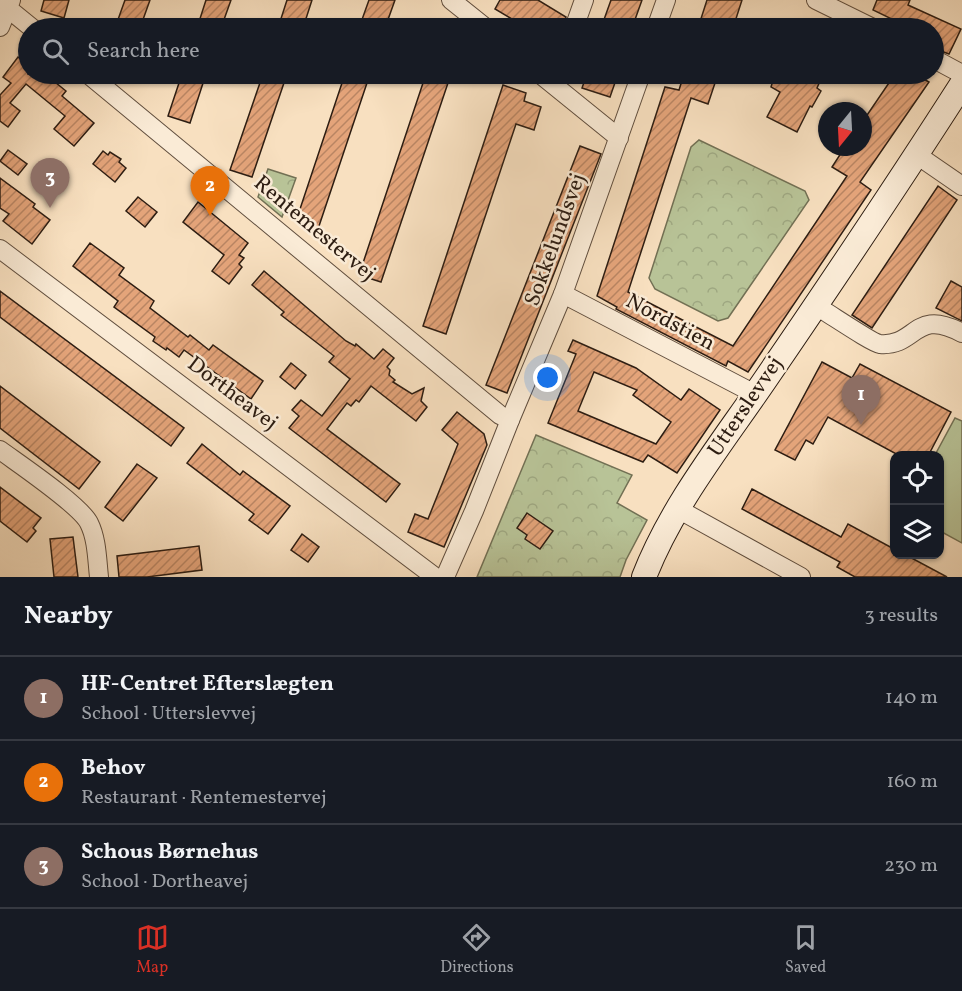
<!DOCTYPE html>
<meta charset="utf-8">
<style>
body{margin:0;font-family:Vollkorn,serif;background:#20242c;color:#f1f3f6}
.controls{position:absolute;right:18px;bottom:18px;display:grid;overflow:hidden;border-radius:12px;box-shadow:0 2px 4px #0004}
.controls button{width:54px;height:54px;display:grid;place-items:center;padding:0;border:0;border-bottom:2px solid #363941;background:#171b24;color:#f1f3f6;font:30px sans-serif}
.compass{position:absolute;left:818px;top:102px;width:54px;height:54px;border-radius:50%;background:#171b24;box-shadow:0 2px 4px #0004;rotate:198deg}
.you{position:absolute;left:548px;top:378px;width:21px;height:21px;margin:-15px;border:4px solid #fff;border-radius:50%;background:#1a73e8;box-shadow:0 0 0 9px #1a73e833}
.badge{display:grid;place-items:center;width:39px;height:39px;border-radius:50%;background:#d93025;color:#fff;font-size:20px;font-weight:700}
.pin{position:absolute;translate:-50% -50px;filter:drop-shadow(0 2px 3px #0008)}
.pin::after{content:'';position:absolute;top:32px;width:21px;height:18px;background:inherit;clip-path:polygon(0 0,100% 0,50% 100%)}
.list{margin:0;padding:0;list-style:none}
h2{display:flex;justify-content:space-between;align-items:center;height:78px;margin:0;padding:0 24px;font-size:26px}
h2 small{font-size:20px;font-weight:400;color:#9ea1a6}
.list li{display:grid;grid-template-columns:39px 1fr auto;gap:18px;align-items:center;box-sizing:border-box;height:84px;padding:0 24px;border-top:2px solid #363941}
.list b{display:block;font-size:22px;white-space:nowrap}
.list p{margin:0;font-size:20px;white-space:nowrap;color:#9ea1a6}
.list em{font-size:20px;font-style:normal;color:#9ea1a6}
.icon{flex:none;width:33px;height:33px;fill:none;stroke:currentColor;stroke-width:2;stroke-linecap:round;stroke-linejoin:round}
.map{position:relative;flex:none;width:962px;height:577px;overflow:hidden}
.search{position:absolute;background:#171b24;box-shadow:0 2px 4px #0004;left:18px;right:18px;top:18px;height:66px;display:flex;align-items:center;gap:15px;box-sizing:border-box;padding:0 21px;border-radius:33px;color:#9ea1a6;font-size:22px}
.sheet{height:330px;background:#171b24}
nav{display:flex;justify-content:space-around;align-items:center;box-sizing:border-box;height:84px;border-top:2px solid #363941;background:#171b24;font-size:16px;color:#9ea1a6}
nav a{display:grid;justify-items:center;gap:3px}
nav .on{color:#d93025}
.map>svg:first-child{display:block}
</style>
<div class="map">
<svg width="962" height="577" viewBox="0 0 962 577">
<defs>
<pattern id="park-crowns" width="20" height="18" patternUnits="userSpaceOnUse" patternTransform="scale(1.5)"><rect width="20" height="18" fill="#b8c397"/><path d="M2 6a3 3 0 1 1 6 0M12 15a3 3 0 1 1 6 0" fill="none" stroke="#9ea781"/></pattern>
<pattern id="building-hatch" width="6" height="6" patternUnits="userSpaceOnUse" patternTransform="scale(1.5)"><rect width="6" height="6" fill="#e4a47a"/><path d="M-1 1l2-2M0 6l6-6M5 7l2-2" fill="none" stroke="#b98563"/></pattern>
</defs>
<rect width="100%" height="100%" fill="#f8e0c0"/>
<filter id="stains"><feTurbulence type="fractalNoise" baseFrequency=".00333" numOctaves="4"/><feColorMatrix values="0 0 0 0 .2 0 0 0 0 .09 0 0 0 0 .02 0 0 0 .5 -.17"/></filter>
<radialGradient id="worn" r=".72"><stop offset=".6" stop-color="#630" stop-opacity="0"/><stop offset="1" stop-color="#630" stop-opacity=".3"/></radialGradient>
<!-- grass -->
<path fill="#b8c397" stroke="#727054" stroke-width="1.5" d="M955,418L962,421V543L940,531V455H935Z"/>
<!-- park -->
<g fill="url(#park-crowns)" stroke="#727054" stroke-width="1.5">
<path d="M699,140L805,191L809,200L728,318L718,321L655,289L649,278L691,147Z"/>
<path d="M268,169L296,178L282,217L258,197Z"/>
<path d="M536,435L632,475L617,503L647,520L626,560L620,577H477Z"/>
</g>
<!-- building -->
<g fill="url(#building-hatch)" stroke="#2d1d12" stroke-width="1.5" fill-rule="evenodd">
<path d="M44,0H69L64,18L41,11Z"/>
<path d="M125,0H150L140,28H115Z"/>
<path d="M206,0H231L221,28H197Z"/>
<path d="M287,0H312L303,28H278Z"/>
<path d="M369,0H395L385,28H359Z"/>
<path d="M500,0H538L566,17L560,28H527L495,9Z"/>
<path d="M611,0H642L632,28H601Z"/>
<path d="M707,0H742L733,28H698Z"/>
<path d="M877,0H910L908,5L961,29L949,54L933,48V28H892L896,21L873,10Z"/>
<path d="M18,57L28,65V74H45L66,91L62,96L94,123L74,146L54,129L65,116L26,84L10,103L20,111L8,127L0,121V95L11,83L3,77Z"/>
<path d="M182,74H206L190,123L168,116Z"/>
<path d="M263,74H287L252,177L230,170Z"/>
<path d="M345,74H370L318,229L296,221Z"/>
<path d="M426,74H451L381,282L359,275Z"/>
<path d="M587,74H618L610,97L582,88Z"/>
<path d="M684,74H718L708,104L691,98L628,292L733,346L847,176L832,167L845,147H863V121L895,74H915L929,82L860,182L871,190L748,372L728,361L726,366L616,309L617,307L597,296L665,87L679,90Z"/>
<path d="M775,74H823L817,88L821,91L812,107L810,106L797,132L767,117L780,92L771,87Z"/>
<path d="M503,85L526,93L524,101L541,107L534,130L516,124L446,334L423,326Z"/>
<path d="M580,146L601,154L507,393L486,385Z"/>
<path d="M8,150L27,164L18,175L0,161Z"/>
<path d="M103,151L108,155L110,152L121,159L119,162L126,168L115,182L93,164Z"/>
<path d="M0,178L35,204L33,207L50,220L32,244L3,221L9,214L0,208Z"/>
<path d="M938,186L957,200L872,328L852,315Z"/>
<path d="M138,197L157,212L145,227L126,211Z"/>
<path d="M198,202L248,243L239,255L244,258L239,264L242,267L229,284L212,271L224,255L183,222Z"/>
<path d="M90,243L124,268L119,275L154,301L150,308L188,337L190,335L209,350L213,345L263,381L251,399L184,350L179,357L167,348L166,350L153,341L155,337L114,307L118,301L73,266Z"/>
<path d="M264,271L346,341L355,346L356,344L374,359L383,349L394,358L387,367L390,370L389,375L395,380L393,382L412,394L424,388L421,401L427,407L416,421L371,386L359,402L356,400L351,406L347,403L327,429L400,484L386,502L289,428L299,416L292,410L301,400L322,416L350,379L329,362L334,356L281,315L284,312L252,285Z"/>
<path d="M951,281L962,287V321L936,308Z"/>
<path d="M0,291L184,428L171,446L0,317Z"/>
<path d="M573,340L636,368L681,400L689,389L720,410L677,473L648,455L643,462L548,423L576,354L568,351ZM594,372L637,390L633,395L671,422L656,444L578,411Z"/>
<path d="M822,362L852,378L860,364L951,412L928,456H900L828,417L813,444L806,440L795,460L775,450Z"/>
<path d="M291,363L306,375L295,389L280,377Z"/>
<path d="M0,386L100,462L79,489L0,428Z"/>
<path d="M457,412L484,434L487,445L444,547L408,532L415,514L428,519L458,444L442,430Z"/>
<path d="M202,444L240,475L243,471L290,506L268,534L249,520L254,514L187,463Z"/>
<path d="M137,464L157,478L123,521L105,507Z"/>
<path d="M0,487L41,518L33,528L36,531L27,542L0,521Z"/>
<path d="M752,489L841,537L848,524L894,549V555H906L947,577H855L837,567L840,562L742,509Z"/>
<path d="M527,513L553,531L540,549L525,539L527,535L517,528Z"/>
<path d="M302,534L319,547L308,562L291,550Z"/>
<path d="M73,537L78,577H54L50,539Z"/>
<path d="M199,546L202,570L147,577H119L117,556Z"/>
</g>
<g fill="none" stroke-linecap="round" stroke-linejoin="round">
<defs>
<g id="street">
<path d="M451,0L486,28"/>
<path d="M816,0L873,28"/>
<path d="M0,2L32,28"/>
<path d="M0,27L11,0"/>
<path d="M574,28L584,0"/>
<path d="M656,28L666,0"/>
<path d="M934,59L962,74"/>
<path d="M88,74L500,415L510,420"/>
<path d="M540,74L619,138"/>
<path d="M917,155L962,186"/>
<path d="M0,249L435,577"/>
<path d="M563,294L755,394"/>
<path d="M816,306C827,312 872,343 880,344C917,347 914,307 962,333"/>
<path d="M0,450C19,464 80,505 89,523C97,539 97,559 99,577"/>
<path d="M678,509L801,577"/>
<path d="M445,577L474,511L510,420L563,294L641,74"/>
</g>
<path id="secondary" d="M644,577C672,505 722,443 765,380C832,282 898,184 962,84"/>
</defs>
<!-- street casing -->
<use href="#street" stroke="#604e3e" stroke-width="20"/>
<!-- secondary casing -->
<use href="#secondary" stroke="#2d1d12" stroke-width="26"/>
<!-- street -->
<use href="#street" stroke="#faebd6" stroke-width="18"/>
<!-- secondary -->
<use href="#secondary" stroke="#faebd6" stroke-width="24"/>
</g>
<g text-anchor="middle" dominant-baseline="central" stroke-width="5" stroke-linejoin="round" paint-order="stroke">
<!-- street labels -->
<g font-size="22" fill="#2d1d12" stroke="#faebd6">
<text transform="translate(314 229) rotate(40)">Rentemestervej</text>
<text transform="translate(556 240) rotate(-70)">Sokkelundsvej</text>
<text transform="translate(670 323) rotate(28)">Nordstien</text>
<text transform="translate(232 394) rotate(37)">Dortheavej</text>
<text transform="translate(746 407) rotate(-56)">Utterslevvej</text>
</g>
</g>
<rect width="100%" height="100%" filter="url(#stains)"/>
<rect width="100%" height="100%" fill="url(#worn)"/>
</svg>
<div class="controls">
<button><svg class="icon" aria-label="locate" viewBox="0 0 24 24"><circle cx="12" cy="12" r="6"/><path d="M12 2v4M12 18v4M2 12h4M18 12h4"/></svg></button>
<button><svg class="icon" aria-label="layers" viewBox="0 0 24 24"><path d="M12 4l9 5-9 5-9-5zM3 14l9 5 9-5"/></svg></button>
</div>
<svg class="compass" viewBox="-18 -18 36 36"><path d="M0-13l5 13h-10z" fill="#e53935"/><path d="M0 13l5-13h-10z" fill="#9ea1a6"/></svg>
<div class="you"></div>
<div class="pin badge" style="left:861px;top:425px;background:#8d6e63">1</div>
<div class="pin badge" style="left:210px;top:216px;background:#e8710a">2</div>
<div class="pin badge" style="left:50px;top:208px;background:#8d6e63">3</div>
<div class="search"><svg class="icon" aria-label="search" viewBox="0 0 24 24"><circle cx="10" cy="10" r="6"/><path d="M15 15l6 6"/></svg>Search here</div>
</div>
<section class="sheet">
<h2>Nearby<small>3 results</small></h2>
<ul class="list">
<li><span class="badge" style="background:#8d6e63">1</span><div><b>HF-Centret Efterslægten</b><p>School · Utterslevvej</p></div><em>140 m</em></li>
<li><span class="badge" style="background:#e8710a">2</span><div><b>Behov</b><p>Restaurant · Rentemestervej</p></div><em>160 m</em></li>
<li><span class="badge" style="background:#8d6e63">3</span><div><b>Schous Børnehus</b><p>School · Dortheavej</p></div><em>230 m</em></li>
</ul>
</section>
<nav>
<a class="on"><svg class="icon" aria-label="map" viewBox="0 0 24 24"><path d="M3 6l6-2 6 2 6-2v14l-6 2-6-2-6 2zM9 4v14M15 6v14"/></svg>Map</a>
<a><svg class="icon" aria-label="directions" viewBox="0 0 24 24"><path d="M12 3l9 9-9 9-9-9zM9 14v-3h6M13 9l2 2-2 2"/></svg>Directions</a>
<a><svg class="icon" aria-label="saved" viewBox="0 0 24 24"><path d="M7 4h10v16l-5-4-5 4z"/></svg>Saved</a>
</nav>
